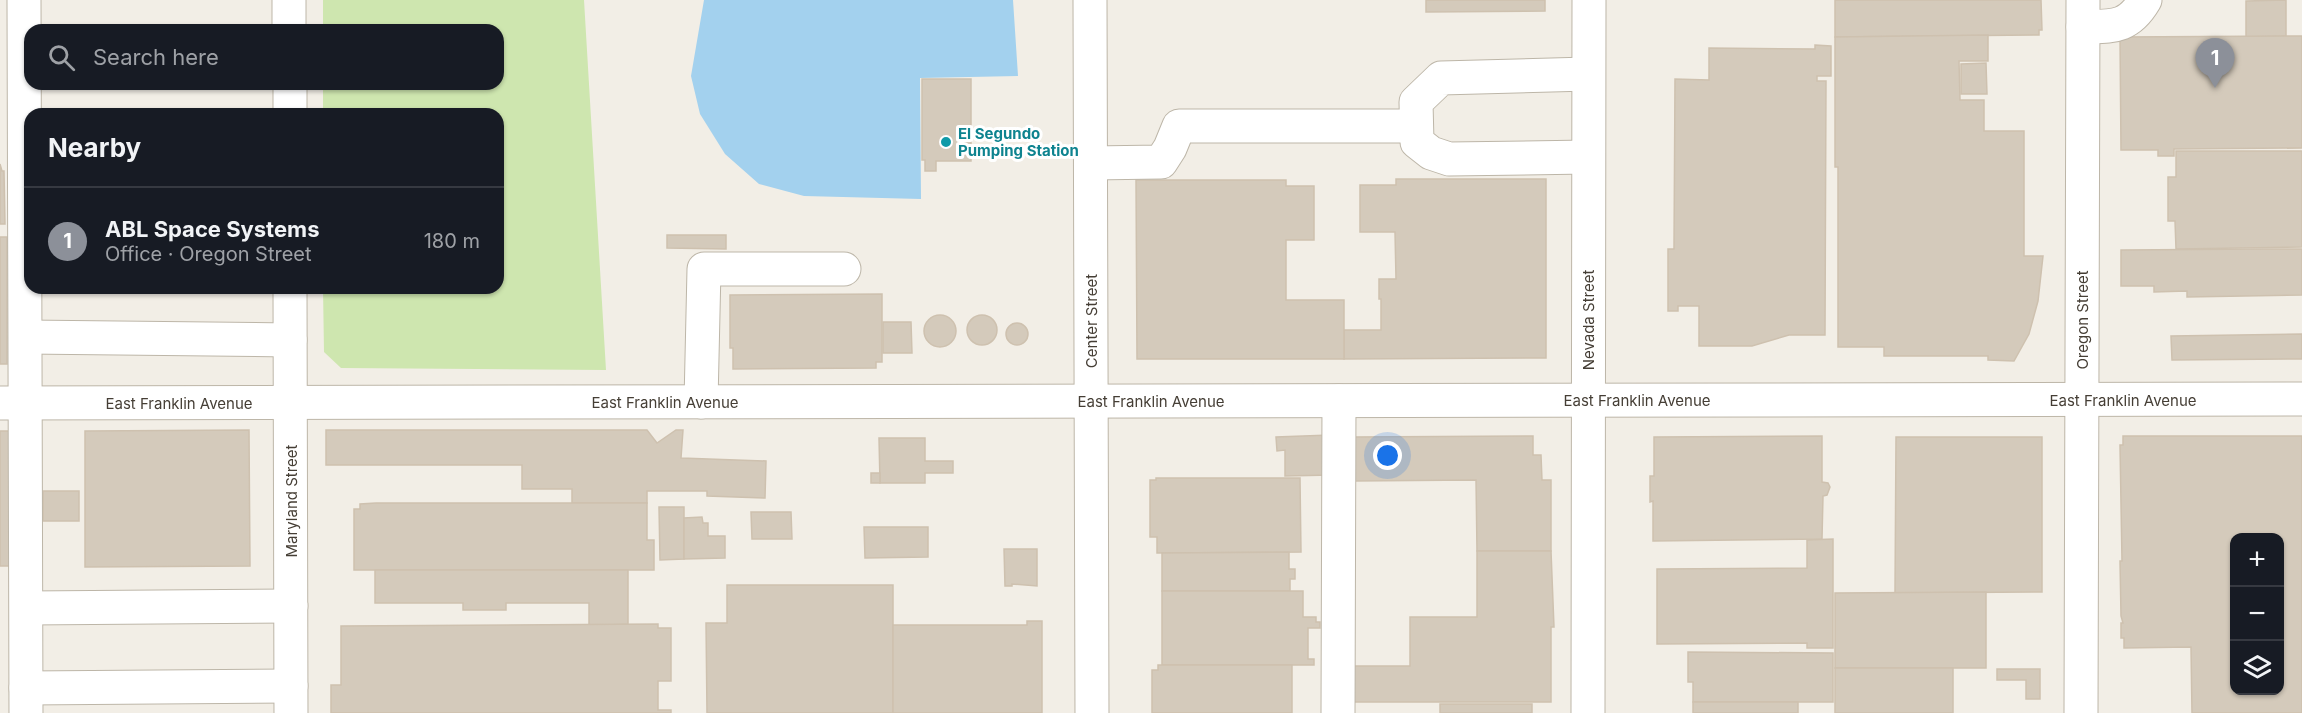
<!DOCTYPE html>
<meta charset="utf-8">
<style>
body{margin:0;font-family:Inter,sans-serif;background:#20242c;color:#f1f3f6}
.controls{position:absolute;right:18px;bottom:18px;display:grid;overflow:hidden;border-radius:12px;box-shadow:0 2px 4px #0004}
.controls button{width:54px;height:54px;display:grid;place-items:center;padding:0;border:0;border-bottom:2px solid #363941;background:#171b24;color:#f1f3f6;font:30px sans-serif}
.you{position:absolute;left:1388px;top:456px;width:21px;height:21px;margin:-15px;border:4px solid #fff;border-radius:50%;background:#1a73e8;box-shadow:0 0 0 9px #1a73e833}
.badge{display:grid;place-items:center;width:39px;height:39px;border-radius:50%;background:#8c9099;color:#fff;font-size:20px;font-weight:700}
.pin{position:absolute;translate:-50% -50px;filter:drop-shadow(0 2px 3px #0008)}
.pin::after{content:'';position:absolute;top:32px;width:21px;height:18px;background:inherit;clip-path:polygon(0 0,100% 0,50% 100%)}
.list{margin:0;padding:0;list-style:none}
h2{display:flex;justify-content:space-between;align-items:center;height:78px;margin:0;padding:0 24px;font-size:26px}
h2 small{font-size:20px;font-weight:400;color:#9ea1a6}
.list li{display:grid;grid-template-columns:39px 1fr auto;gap:18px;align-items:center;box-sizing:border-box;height:108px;padding:0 24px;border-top:2px solid #363941}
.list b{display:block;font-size:22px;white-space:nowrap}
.list p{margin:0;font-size:20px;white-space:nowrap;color:#9ea1a6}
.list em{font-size:20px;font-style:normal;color:#9ea1a6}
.icon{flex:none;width:33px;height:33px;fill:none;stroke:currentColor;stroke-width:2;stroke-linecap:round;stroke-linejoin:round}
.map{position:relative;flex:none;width:2302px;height:713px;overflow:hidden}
.search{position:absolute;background:#171b24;box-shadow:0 2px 4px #0004;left:24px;top:24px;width:480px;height:66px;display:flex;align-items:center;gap:15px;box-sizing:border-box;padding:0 21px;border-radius:18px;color:#9ea1a6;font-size:22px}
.panel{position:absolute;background:#171b24;box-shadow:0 2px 4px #0004;left:24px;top:108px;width:480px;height:186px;border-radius:18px}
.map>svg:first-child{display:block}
</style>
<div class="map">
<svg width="2302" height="713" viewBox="0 0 2302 713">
<rect width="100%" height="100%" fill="#f2eee6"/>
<!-- green -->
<path fill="#cee6af" d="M323,0H584L606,370L341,368L324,352L323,288H498V114H323V84H498V30H323Z"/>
<!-- water -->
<path fill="#a3d1ee" d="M704,0H1013L1018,76L920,78L921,199L804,196L759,184L725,154L700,114L691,76Z"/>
<!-- building -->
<g fill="#d4cabb" stroke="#cec1af" stroke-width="1.5" fill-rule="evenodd">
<path d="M1426,0H1545V11L1426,12Z"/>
<path d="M1835,0H2041L2042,30H2039V35L1835,37Z"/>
<path d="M2286,0V36L2246,37V1Z"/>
<path d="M1988,35V61H1959L1960,100H1984V131H2024V256H2043L2038,301L2029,334L2014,361L1988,360V356H1884V347H1838V167H1835V37Z"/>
<path d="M2302,36V148L2174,149V156H2158V150H2121L2120,37Z"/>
<path d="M1815,45L1831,46V76H1817V81H1826L1825,335H1789L1752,346H1699V306H1678V311H1668V249H1674L1675,79L1709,80V48L1815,49Z"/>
<path d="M1986,63L1987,94H1961V64Z"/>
<path d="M922,79H971V161H936V171H925V160H922Z"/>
<path d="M2176,151H2302V247L2176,249L2175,221H2168V177H2176Z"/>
<path d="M0,164L2,171H4L5,224H0Z"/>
<path d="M1396,179H1546V358L1344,359V330H1381V299H1379V279H1396L1395,232H1360V185H1396Z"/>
<path d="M1136,180H1286V186H1314V240H1286V300H1344V359H1137Z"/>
<path d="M667,235H726V249L667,248Z"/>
<rect x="0" y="237" width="7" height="127"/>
<path d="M2264,249H2302V295L2187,297V291L2154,292V286H2121V250Z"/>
<path d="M882,294V362H876V368L733,369V348H730V295Z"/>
<circle cx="940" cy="331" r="16"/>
<circle cx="982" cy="330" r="15"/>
<path d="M883,322H911L912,353H883Z"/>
<circle cx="1017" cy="334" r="11"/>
<path d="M2302,334V359L2172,360L2171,336Z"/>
<path d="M249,430L250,566L85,567V431Z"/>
<path d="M326,430H647L657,443L676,430H683L681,458L766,461L765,498L707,496V491H647V503H572V489H522V465H326Z"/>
<path d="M0,431H12L14,566H0Z"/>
<path d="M1330,435L1331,475L1285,476V450L1277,451L1276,437Z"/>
<path d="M1533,436V455H1541L1542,480H1551V551H1477L1476,480L1354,481L1353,437Z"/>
<path d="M1822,436V482L1828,483L1830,487L1827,495L1823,496L1822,539L1653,541V501L1650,502V476H1654V437Z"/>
<path d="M2123,436H2302V713H2192L2191,647L2124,648V638H2121V623H2123L2121,616L2120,561H2122L2120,445H2123ZM2234,538H2280V690H2234Z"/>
<path d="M1896,437H2042V592L1895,593Z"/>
<path d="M879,438H925V461H953V473H925V483H880Z"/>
<rect x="871" y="473" width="9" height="10"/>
<path d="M1156,478H1300L1301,552L1157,553V537H1150V480H1156Z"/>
<rect x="43" y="491" width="36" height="30"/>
<path d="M376,503H647V540H654V570H354V509H360V504Z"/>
<path d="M659,507H684V559L660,560Z"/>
<path d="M751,512H791L792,539H752Z"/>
<path d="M702,517L703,523H708V536H725V558L684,559V518Z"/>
<path d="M864,527H928V557L865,558Z"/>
<path d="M1833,539V648H1807V643L1657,644V569L1807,568V540Z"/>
<path d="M1004,549H1037V586L1012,584V586H1005Z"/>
<path d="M1477,551H1551L1554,627H1551V702H1353V666H1410V617H1477Z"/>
<path d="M1289,552V569H1295V579H1290V591H1162V553Z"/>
<path d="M375,570H628V624L589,626V603H506V610H463V603H375Z"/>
<path d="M727,585H893V713H707L706,623H727Z"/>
<path d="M1162,591H1303V617H1316V622H1320V628H1308V659H1314V665H1162Z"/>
<path d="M1986,592V668H1835V593Z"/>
<path d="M1027,621H1042V713H893V625H1027Z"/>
<path d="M658,624V628H671V681H658V710H671V713H331V685H341V626Z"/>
<path d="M1688,652L1833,653V702H1693V682H1688Z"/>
<path d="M1158,665H1292V713H1152V670H1158Z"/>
<rect x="1835" y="668" width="118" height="45"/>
<path d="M1997,669H2040V699H2026V680H1997Z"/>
<rect x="1693" y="702" width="105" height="11"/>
<rect x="1440" y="704" width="92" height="9"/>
</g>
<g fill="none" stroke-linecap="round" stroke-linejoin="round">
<defs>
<g id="minor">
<path d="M24,0L26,713"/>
<path d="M289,0V30"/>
<path d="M1090,0L1092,713"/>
<path d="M2083,27C2112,26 2128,29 2145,0"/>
<path d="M1588,74L1441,78L1416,102L1417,142L1431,153L1449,159L1588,157"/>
<path d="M290,84V114"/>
<path d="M1091,163L1161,162L1170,148L1179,126H1416"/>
<path d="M290,288L291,713"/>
<path d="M26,337L290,340"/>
<path d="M701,402L704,269H844"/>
<path d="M0,403L2302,399"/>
<path d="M27,608L291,606"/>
<path d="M26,688L291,686"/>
<path d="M1338,713L1339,401"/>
<path d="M1588,713L1589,0"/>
<path d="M2081,713L2083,0"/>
</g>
</defs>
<!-- minor casing -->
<use href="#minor" stroke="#bdb6a8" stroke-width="35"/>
<!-- minor -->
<use href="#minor" stroke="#fff" stroke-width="33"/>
</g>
<!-- markers -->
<circle fill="#0f9aa8" stroke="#fff" stroke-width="2" cx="946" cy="142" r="6"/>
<g text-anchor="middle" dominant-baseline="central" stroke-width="6" stroke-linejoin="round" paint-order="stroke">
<!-- culture labels -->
<g font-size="15" font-weight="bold" fill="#0d838f" stroke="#fff" text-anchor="start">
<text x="958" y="133">El Segundo<tspan x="958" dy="17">Pumping Station</tspan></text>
</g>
<!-- street labels -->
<g font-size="15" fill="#453e35" stroke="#fff">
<text transform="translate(1588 320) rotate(-90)">Nevada Street</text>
<text transform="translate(2082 320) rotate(-90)">Oregon Street</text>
<text transform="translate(1091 321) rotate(-90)">Center Street</text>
<text x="1637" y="400">East Franklin Avenue</text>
<text x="2123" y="400">East Franklin Avenue</text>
<text x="1151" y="401">East Franklin Avenue</text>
<text x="665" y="402">East Franklin Avenue</text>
<text x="179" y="403">East Franklin Avenue</text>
<text transform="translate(291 501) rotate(-90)">Maryland Street</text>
</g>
</g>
</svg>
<div class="controls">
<button>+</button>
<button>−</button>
<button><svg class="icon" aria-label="layers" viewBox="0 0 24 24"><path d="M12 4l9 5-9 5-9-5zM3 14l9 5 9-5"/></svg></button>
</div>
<div class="you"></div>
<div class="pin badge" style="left:2215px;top:88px">1</div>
<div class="search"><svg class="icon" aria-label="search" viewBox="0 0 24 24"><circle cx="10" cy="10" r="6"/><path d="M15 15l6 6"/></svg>Search here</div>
<section class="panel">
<h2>Nearby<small></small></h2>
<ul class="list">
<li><span class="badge">1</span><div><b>ABL Space Systems</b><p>Office · Oregon Street</p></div><em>180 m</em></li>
</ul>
</section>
</div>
